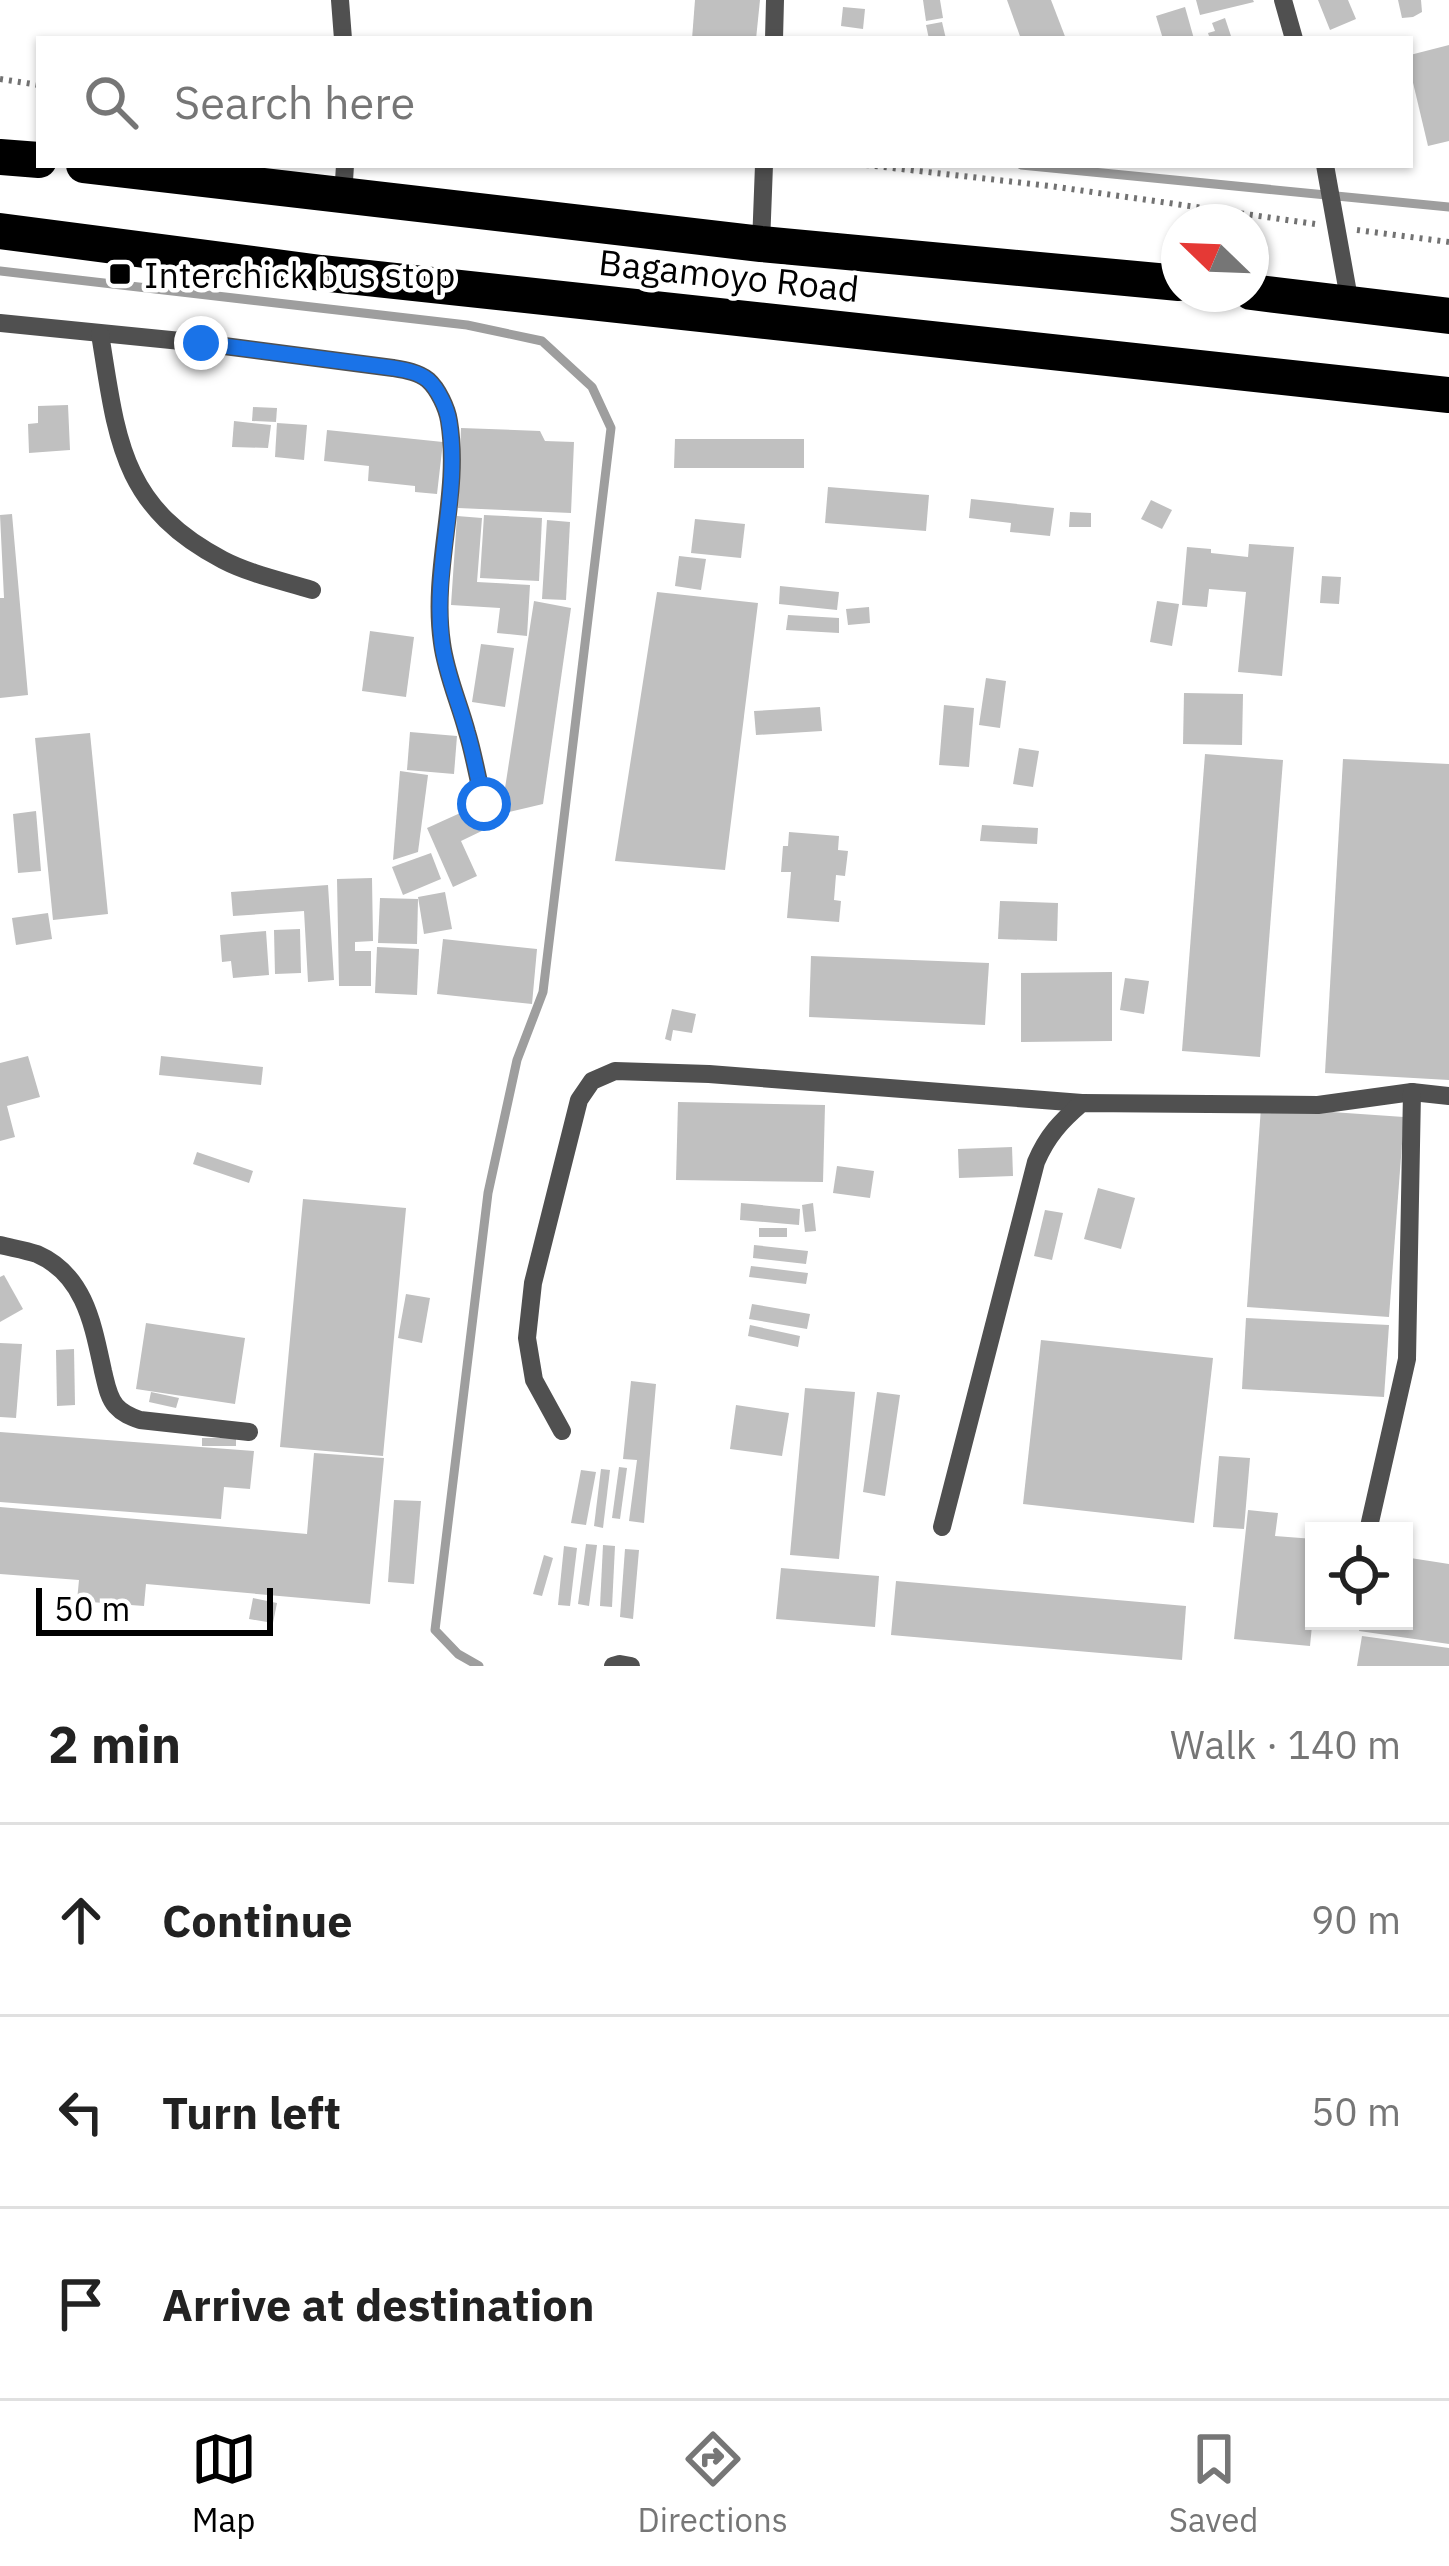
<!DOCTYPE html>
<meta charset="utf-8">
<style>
body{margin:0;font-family:"IBM Plex Sans",sans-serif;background:#f2f2f2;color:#222}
.controls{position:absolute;right:36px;bottom:36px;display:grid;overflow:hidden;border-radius:0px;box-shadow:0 3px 9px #0004}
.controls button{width:108px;height:108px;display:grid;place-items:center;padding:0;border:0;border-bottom:3px solid #e0e0e0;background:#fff;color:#222;font:60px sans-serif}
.compass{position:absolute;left:1161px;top:204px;width:108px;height:108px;border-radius:50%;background:#fff;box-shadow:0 3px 9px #0004;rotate:293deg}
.scale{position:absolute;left:36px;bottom:30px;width:237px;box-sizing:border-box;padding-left:12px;border:6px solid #000;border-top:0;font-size:33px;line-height:42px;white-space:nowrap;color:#000;-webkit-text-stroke:9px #fff;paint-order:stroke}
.stop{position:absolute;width:36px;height:36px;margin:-27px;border:9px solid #1a73e8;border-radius:50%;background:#fff}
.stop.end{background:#1a73e8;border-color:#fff;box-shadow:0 3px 12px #0008}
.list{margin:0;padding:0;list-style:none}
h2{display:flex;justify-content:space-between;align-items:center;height:156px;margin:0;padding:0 48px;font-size:51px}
h2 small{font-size:39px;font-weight:400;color:#767676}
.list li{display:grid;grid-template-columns:78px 1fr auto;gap:36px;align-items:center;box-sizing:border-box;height:192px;padding:0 48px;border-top:3px solid #e0e0e0}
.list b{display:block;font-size:45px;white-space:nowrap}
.list em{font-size:39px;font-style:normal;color:#767676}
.icon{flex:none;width:66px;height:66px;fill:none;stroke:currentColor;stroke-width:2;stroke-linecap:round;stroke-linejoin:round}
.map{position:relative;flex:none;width:1449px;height:1666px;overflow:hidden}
.search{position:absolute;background:#fff;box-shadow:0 3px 9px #0004;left:36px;right:36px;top:36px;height:132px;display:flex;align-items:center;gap:30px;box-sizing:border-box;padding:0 42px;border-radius:0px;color:#767676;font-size:45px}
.sheet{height:732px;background:#fff}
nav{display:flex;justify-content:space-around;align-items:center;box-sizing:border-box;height:168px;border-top:3px solid #e0e0e0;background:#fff;font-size:33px;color:#767676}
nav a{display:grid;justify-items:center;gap:6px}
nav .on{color:#000}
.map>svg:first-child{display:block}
</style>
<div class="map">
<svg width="1449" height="1666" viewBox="0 0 1449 1666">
<rect width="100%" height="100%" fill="#fff"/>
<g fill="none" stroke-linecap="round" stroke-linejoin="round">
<!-- stream -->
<g stroke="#9e9e9e" stroke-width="9">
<path d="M1021,165L1449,207"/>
<path d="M0,271L467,325L542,341L592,387L611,428L543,992L517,1060L488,1193L435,1630L458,1654L479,1666"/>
</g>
</g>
<!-- building -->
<g fill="#c0c0c0">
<path d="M695,0H760L756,39H692Z"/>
<path d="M923,0H940L943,18L926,21Z"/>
<path d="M1007,0H1051L1066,39H1021Z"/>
<path d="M1196,0H1253L1254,2L1200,15Z"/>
<path d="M1318,0H1348L1356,19L1330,30Z"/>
<path d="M1398,0H1421L1422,12L1413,17L1402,18Z"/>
<path d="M843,7L865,9L863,29L841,26Z"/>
<path d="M1185,7L1194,39H1163L1156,16Z"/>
<path d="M1225,18L1232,39H1210L1208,33L1215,31L1212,23Z"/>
<path d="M942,22L946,39H929L926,25Z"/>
<path d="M1449,45V141L1428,146L1410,70V55Z"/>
<path d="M68,405L70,450L29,453L28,424L38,423V406Z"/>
<path d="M253,407L277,408L276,422L252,421Z"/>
<path d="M234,421L271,425L268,448L232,447Z"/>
<path d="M277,423L307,425L304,460L275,457Z"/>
<path d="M461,428L540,431L545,441L574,442L571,513L458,508Z"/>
<path d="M327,430L443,442L437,494L415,492V486L368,481L369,466L324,461Z"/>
<path d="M675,439H804V468H674Z"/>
<path d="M828,487L929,495L926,531L825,523Z"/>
<path d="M971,499L1054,508L1050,536L1010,532L1011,523L969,518Z"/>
<path d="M1151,500L1172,510L1162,529L1141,519Z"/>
<path d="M1070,512L1091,513V527H1069Z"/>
<path d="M12,514L28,695L0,698V598H4L0,515Z"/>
<path d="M484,515L542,518L539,581L480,578Z"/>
<path d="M457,516L482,518L477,582L530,585L527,636L497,633L500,608L451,605Z"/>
<path d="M695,519L745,524L741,558L691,553Z"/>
<path d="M547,520L570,522L566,600L542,599Z"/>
<path d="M1249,544L1294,547L1282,676L1238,672L1246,592L1209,589L1207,607L1182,605L1187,547L1211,549V553L1248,557Z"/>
<path d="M679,556L706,559L701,590L675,586Z"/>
<path d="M1322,576L1341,577L1339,604L1320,603Z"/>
<path d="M780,586L839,592L837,610L779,604Z"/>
<path d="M657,592L758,603L725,870L615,861Z"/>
<path d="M534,601L571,608L543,804L501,814Z"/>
<path d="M1157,601L1179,604L1172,646L1150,642Z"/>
<path d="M869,607L870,623L848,625L846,609Z"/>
<path d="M788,615L839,618V633L786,630Z"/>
<path d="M370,631L414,637L406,697L362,691Z"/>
<path d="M481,644L514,648L505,707L472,702Z"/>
<path d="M986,678L1006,681L1000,728L979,725Z"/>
<path d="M1184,693L1243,694L1242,745L1183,744Z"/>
<path d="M944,705L974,708L969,767L939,765Z"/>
<path d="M820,707L822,731L756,735L754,711Z"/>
<path d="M410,732L457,736L454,774L407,770Z"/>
<path d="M90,733L108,914L53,920L35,738Z"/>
<path d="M1019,748L1039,751L1033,787L1013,784Z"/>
<path d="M1205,754L1283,760L1260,1057L1182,1051Z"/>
<path d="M1343,759L1449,764V1080L1325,1073Z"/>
<path d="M400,771L428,775L418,852L393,860Z"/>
<path d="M478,805L488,828L461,841L477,876L453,887L427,828Z"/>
<path d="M36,811L41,871L18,873L13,814Z"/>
<path d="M982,825L1038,828L1037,844L980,841Z"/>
<path d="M789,832L839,836L838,850L848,851L845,876L836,875L834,900L841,901L839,922L787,918L791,872H781L783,846H788Z"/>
<path d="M431,853L441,879L403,895L392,867Z"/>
<path d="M372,878L373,941L355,942V951H371V986H339L337,879Z"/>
<path d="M328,885L334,980L308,982L304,911L233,916L231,892Z"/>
<path d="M445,892L452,929L424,934L418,897Z"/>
<path d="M380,898L418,899L417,944L378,943Z"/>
<path d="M1000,901L1058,903L1057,941L998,939Z"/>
<path d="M48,913L52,939L16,945L12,918Z"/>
<path d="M300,929L301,973L275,974L274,930Z"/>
<path d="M266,931L269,975L233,978L231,961L222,962L220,935Z"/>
<path d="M443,939L537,949L532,1004L437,994Z"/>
<path d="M377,947L419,949L417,995L375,993Z"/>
<path d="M811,956L989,963L985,1025L809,1017Z"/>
<path d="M1112,972V1041L1021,1042V973Z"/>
<path d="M1125,978L1149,981L1144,1014L1120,1010Z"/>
<path d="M672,1009L696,1014L692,1033L673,1030L671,1041L665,1039Z"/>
<path d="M28,1056L40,1097L7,1106L15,1137L0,1141V1063Z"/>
<path d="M161,1056L263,1067L261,1085L159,1075Z"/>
<path d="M678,1102L825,1105L823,1182L676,1180Z"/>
<path d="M1261,1107L1404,1117L1389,1317L1247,1307Z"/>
<path d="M1012,1147L1013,1176L959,1178L958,1149Z"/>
<path d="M197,1152L253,1171L249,1183L193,1164Z"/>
<path d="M837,1166L874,1171L870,1198L833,1193Z"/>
<path d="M1098,1188L1135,1198L1121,1249L1084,1239Z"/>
<path d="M303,1199L406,1208L383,1456L280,1447Z"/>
<path d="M741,1203L800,1209L799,1225L740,1220Z"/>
<path d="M813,1203L816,1231L805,1232L802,1205Z"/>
<path d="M1045,1210L1063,1213L1052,1260L1034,1256Z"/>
<rect x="759" y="1228" width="28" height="9"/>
<path d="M754,1245L808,1251L806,1264L753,1258Z"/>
<path d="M751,1266L808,1273L806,1284L749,1277Z"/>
<path d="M4,1275L23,1309L0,1322V1277Z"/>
<path d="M406,1294L430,1298L422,1343L398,1338Z"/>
<path d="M752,1304L810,1314L807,1329L749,1319Z"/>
<path d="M1246,1318L1389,1325L1384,1397L1242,1389Z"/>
<path d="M146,1323L245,1338L235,1404L136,1389Z"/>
<path d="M750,1325L800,1336L798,1347L748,1336Z"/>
<path d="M1041,1340L1213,1358L1194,1523L1023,1504Z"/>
<path d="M0,1343L22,1344L16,1418L0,1417Z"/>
<path d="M74,1349L75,1405L57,1406L56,1350Z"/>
<path d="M631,1381L656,1384L644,1523L629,1521L637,1460L623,1459Z"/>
<path d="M805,1388L855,1392L839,1559L790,1555Z"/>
<path d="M151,1392L179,1398L176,1408L149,1402Z"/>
<path d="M877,1392L900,1395L885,1496L863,1492Z"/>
<path d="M736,1405L789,1413L782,1456L730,1449Z"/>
<path d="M0,1432L254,1451L250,1489L224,1487L221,1519L0,1502Z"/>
<rect x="202" y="1438" width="34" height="8"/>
<path d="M314,1453L384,1458L370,1604L146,1584L144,1606L77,1601L79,1580L0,1574V1507L307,1534Z"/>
<path d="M1219,1456L1250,1458L1244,1529L1213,1527Z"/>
<path d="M619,1467L627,1468L620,1519L612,1518Z"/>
<path d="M601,1469L610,1470L603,1528L594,1526Z"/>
<path d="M581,1470L596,1472L586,1525L571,1523Z"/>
<path d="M394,1500L421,1501L414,1584L388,1582Z"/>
<path d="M1248,1510L1278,1513L1275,1536L1314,1539V1605L1310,1646L1234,1639Z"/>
<path d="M586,1544L597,1545L589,1606L578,1604Z"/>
<path d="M603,1545L615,1546L612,1607L600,1606Z"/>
<path d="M564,1546L577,1548L570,1606L558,1605Z"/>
<path d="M625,1549L639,1550L633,1619L620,1617Z"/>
<path d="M544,1555L553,1558L542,1596L533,1594Z"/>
<path d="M1404,1557L1449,1564V1644L1359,1631L1361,1621H1404Z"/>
<path d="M781,1568L879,1576L875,1627L776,1619Z"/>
<path d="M896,1581L1186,1606L1182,1660L891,1635Z"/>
<path d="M253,1598L277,1603L273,1623L249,1619Z"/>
<path d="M1362,1636L1449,1648V1666H1357Z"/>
</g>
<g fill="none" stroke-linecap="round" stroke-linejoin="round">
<!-- path -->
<g stroke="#727272" stroke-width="6" stroke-dasharray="3 6" stroke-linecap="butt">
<path d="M0,79L39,85"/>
<path d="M866,165L1050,186L1315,224"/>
<path d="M1357,230L1449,242"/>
</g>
<!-- lane -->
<g stroke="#505050" stroke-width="18">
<path d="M340,0L343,39"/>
<path d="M1283,0L1294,39"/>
<path d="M774,39L775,0"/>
<path d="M1325,165L1350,304"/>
<path d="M343,197L345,165"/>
<path d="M761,244L764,165"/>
<path d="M0,323L201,343L393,368C405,370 418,372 428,380C438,389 447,408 449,421C461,494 431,569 442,643C446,674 459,702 467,732C474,755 478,780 484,804"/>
<path d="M100,334C117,438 120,506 223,560C250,574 283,581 312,590"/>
<path d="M0,1245C12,1248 25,1250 37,1254C85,1275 93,1325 103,1371C106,1383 108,1397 116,1406C123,1414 131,1417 140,1420L249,1432"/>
<path d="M562,1431L534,1380L527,1338L533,1283L579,1100L592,1081L615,1071L709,1074L1082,1103"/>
<path d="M942,1527L1036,1162C1047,1136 1061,1121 1082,1103L1318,1105L1412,1092L1449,1096"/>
<path d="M1368,1531L1407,1359L1412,1092"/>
<path d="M613,1666L620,1664L631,1666"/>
</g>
<!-- highway -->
<g stroke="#000" stroke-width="36">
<path d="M0,157L39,160"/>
<path d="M84,165L761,244L1179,283"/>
<path d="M0,231L321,273L1449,395"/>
<path d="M1251,292L1449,316"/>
</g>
</g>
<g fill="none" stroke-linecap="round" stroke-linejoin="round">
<!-- route -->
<path stroke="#1a73e8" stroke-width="15" d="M201,343L393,368C405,370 418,372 428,380C438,389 447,408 449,421C461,494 432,569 442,643C446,674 459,702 467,732C474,755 478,780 484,804"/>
</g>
<!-- markers -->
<rect fill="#000" stroke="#fff" stroke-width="4.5" x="108" y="262" width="24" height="24" rx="6"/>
<g text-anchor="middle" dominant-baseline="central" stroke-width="9" stroke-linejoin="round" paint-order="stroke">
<!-- poi labels -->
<g font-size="36" fill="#000" stroke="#fff" text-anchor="start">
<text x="144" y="274">Interchick bus stop</text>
</g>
<!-- street labels -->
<g font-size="36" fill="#000" stroke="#fff">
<text transform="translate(729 275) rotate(6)">Bagamoyo Road</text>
</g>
</g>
</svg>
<div class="controls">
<button><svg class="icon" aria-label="locate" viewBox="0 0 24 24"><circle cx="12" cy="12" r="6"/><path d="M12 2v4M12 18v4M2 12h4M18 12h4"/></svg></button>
</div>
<svg class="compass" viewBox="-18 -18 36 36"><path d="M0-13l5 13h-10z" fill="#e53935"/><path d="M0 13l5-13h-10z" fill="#767676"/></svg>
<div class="scale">50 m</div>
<div class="stop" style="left:484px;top:804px"></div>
<div class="stop end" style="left:201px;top:343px"></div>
<div class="search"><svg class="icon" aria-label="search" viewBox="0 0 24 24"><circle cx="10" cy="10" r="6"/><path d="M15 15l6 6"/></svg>Search here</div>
</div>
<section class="sheet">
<h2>2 min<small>Walk · 140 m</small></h2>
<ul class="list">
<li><svg class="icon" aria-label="ahead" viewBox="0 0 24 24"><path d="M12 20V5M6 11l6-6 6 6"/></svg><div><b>Continue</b></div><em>90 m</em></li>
<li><svg class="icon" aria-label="left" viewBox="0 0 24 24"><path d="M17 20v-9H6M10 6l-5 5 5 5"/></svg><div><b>Turn left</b></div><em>50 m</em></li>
<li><svg class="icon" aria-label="arrive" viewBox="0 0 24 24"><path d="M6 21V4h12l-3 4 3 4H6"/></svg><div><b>Arrive at destination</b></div></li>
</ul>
</section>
<nav>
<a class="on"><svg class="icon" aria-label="map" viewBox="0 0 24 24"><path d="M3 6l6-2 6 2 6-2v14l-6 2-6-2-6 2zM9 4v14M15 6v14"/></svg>Map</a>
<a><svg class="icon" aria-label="directions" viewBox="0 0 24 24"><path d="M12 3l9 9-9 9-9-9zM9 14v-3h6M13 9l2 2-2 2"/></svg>Directions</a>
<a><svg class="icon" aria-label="saved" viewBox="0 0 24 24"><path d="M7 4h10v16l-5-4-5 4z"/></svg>Saved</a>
</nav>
